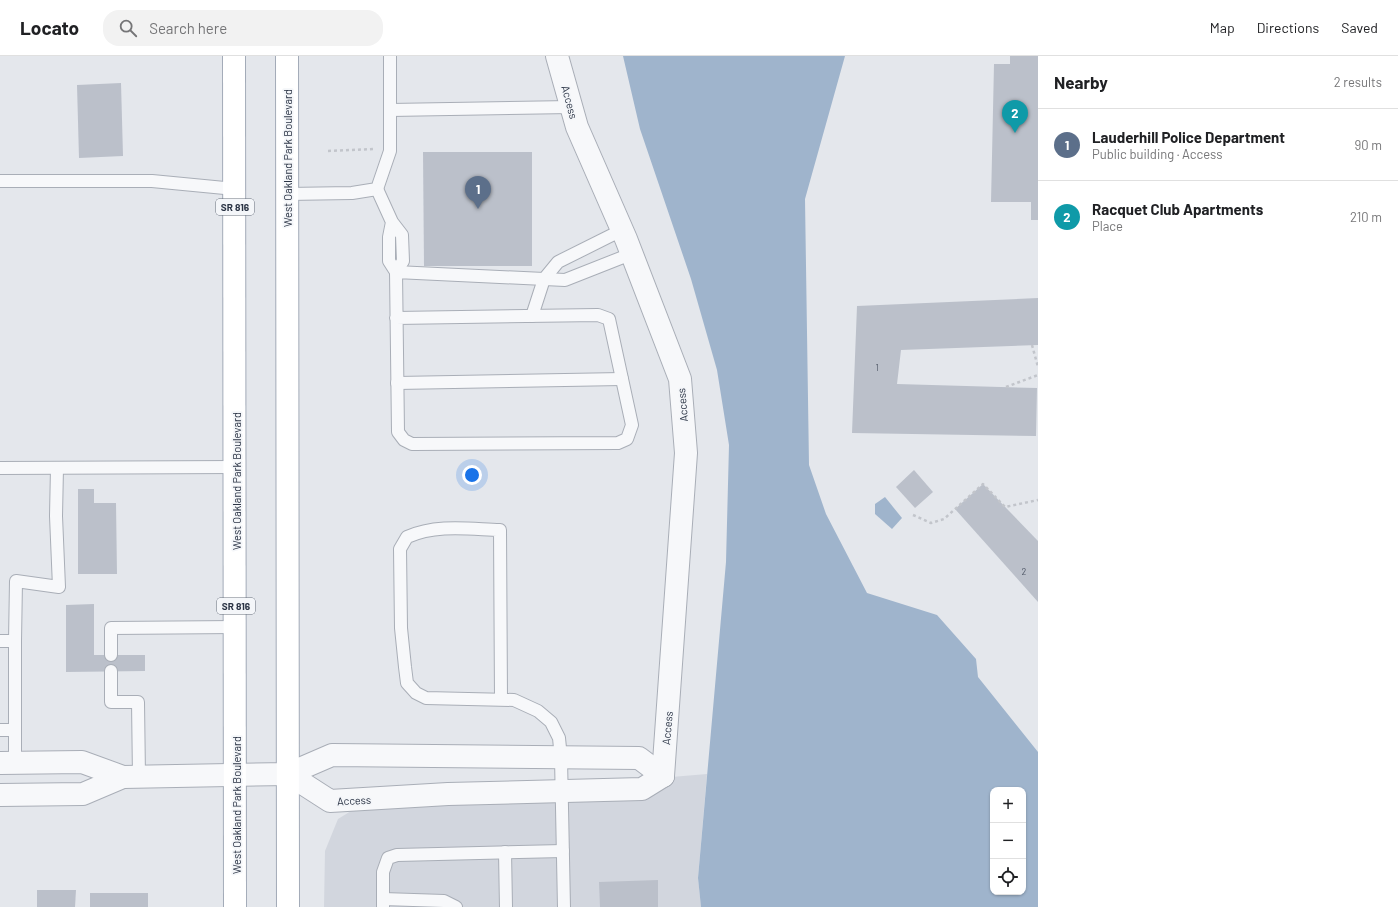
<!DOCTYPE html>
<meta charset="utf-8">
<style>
body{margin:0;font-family:Barlow,sans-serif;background:#f2f2f2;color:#202124}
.controls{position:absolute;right:12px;bottom:12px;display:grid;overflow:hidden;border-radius:8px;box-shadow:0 1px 3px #0004}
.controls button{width:36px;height:36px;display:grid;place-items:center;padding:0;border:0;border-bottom:1px solid #e0e0e0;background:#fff;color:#202124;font:20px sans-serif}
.you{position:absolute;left:472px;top:419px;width:14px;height:14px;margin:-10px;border:3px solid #fff;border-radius:50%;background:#1a73e8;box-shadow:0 0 0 6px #1a73e833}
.badge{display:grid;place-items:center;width:26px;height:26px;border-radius:50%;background:#d1495b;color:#fff;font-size:13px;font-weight:700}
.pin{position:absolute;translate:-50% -33px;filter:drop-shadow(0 1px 2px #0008)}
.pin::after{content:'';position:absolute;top:21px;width:14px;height:12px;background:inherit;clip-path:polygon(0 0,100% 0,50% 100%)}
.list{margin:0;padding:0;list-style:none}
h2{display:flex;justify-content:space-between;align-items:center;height:52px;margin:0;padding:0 16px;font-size:17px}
h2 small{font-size:13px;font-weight:400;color:#757577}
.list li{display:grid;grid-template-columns:26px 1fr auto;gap:12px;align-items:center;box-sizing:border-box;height:72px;padding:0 16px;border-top:1px solid #e0e0e0}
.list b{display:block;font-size:15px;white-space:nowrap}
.list p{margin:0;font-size:13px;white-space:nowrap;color:#757577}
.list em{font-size:13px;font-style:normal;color:#757577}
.icon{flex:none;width:22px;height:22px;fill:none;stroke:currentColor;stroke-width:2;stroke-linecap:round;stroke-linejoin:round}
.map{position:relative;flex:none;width:1038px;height:851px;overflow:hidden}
header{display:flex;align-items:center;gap:24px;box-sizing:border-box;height:56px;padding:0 20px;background:#fff;border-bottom:1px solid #e0e0e0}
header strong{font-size:19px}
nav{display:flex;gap:22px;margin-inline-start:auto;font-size:14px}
.search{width:280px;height:36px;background:#f2f2f2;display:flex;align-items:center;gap:10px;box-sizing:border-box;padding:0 14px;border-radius:16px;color:#757577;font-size:15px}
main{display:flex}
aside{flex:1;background:#fff}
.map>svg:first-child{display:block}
</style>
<header>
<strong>Locato</strong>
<div class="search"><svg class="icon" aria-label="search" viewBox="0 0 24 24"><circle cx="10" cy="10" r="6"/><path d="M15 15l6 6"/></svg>Search here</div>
<nav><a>Map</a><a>Directions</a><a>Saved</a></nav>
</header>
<main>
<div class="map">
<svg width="1038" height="851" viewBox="0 0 1038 851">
<rect width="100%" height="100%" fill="#e4e7ec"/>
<!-- built -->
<path fill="#d2d6de" d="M707,718L698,822L701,851H324L325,795L338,763L364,747Z"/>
<!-- water -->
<g fill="#9fb4cc" fill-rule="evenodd">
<path d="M623,0H845L805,143L809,409L826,458L867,537L937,559L976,603L978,621L1038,696V851H701L698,822L726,506L729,389L717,314L691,223L640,73ZM993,734H1023V836H993Z"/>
<path d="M885,441L902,462L892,473L875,458V448Z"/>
</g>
<!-- building -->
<g fill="#bbc0ca">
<path d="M1010,0H1038V164H1031V146H991L994,8H1010Z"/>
<path d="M121,27L123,100L79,102L77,29Z"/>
<path d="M423,96H532V210H424Z"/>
<path d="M1038,242V289L901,294L897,328L1037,332L1036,380L852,377L857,250Z"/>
<path d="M914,414L933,436L915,452L896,431Z"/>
<path d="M983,428L1038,485V546L955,453Z"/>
<path d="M78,433H94V447H116L117,518H78Z"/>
<path d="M94,548V599H145V615L66,616V549Z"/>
<path d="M658,824V851H600L599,826Z"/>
<path d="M37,834H76L75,851H37Z"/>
<rect x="90" y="837" width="58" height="14"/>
</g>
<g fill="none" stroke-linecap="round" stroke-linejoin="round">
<defs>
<g id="service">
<path d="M390,54L571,51"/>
<path d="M0,125H152L235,133"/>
<path d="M377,133L392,166L402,179L403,205L396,216L389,205V181L392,166"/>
<path d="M287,138L352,137L377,133L390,95V0"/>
<path d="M532,260L544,223L558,206L622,174"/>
<path d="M396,262L598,259L609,263L632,369L627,383L618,387L412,388L404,384L398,376L396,216L565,224L631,198"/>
<path d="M397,327L622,323"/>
<path d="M0,412L236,411"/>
<path d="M0,585H15V707"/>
<path d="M15,585L16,525L59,531L56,460L57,412"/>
<path d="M111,599V572L236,571"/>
<path d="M111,615V646H138L139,721"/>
<path d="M501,643L500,474C468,473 437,468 407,481L400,493L401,572L405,611L407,627L416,637L426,642L514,644L538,655L551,666L559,682L561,702L564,851"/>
<path d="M0,674H15"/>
<path d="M505,796L506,851"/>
<path d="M383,843L444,845L456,851"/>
<path d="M383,851V816L388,802L397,799L563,795"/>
</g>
<g id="minor">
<path d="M557,0L577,71L626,183L680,323L686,397L663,720"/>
<path d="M0,707L82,706L123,721L288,718L332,699L639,702L663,720"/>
<path d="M288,718L330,745L448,738L642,733L663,720"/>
<path d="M0,739L83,738L123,721"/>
</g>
<g id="primary">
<path d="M234,0L235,851"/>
<path d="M287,0L288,851"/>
</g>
</defs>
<!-- service casing -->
<use href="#service" stroke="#a9aeb7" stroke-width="14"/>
<!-- minor casing -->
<use href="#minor" stroke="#a9aeb7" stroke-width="24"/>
<!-- primary casing -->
<use href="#primary" stroke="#a3abb8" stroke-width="24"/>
<!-- path -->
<g stroke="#c2c5cb" stroke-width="2.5" stroke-dasharray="3 3" stroke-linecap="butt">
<path d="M328,95L373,93"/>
<path d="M1032,289L1038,311"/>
<path d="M1006,331L1038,319"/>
<path d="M913,459L931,467L944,463L983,428L1005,451L1038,444"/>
</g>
<!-- service -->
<use href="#service" stroke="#f7f8fa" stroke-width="12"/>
<!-- minor -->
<use href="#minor" stroke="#f7f8fa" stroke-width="22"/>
<!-- primary -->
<use href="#primary" stroke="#fff" stroke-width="22"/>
</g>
<g text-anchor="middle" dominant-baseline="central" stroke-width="3.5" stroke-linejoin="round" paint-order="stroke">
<!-- number labels -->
<g font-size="9" fill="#4f5766">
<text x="877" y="311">1</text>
<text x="1024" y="515">2</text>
</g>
<!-- shield labels -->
<g fill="#f4f6f9" stroke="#676e7b" stroke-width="1">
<rect x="216" y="143" width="38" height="16" rx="3"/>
<rect x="217" y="542" width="38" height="16" rx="3"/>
</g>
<g font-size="10" font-weight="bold" fill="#2b3445">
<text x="235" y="151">SR 816</text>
<text x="236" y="550">SR 816</text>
</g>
<!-- street labels -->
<g font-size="11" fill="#2b3445" stroke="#f4f6f9">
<text transform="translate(570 46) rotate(75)">Access</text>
<text transform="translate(287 102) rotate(-90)">West Oakland Park Boulevard</text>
<text transform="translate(682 349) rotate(-95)">Access</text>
<text transform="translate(236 425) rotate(-90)">West Oakland Park Boulevard</text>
<text transform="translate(667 672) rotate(-85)">Access</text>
<text transform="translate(354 744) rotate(-3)">Access</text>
<text transform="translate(236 749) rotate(-90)">West Oakland Park Boulevard</text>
</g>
</g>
</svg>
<div class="controls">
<button>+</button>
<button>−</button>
<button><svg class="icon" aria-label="locate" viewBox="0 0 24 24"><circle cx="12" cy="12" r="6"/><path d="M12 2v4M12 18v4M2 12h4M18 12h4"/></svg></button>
</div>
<div class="you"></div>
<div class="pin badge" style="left:478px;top:153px;background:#5c6f8a">1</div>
<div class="pin badge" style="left:1015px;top:77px;background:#0f9aa8">2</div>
</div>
<aside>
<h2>Nearby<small>2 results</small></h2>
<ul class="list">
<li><span class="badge" style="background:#5c6f8a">1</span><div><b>Lauderhill Police Department</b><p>Public building · Access</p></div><em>90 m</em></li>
<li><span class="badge" style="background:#0f9aa8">2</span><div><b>Racquet Club Apartments</b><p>Place</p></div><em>210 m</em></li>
</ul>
</aside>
</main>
